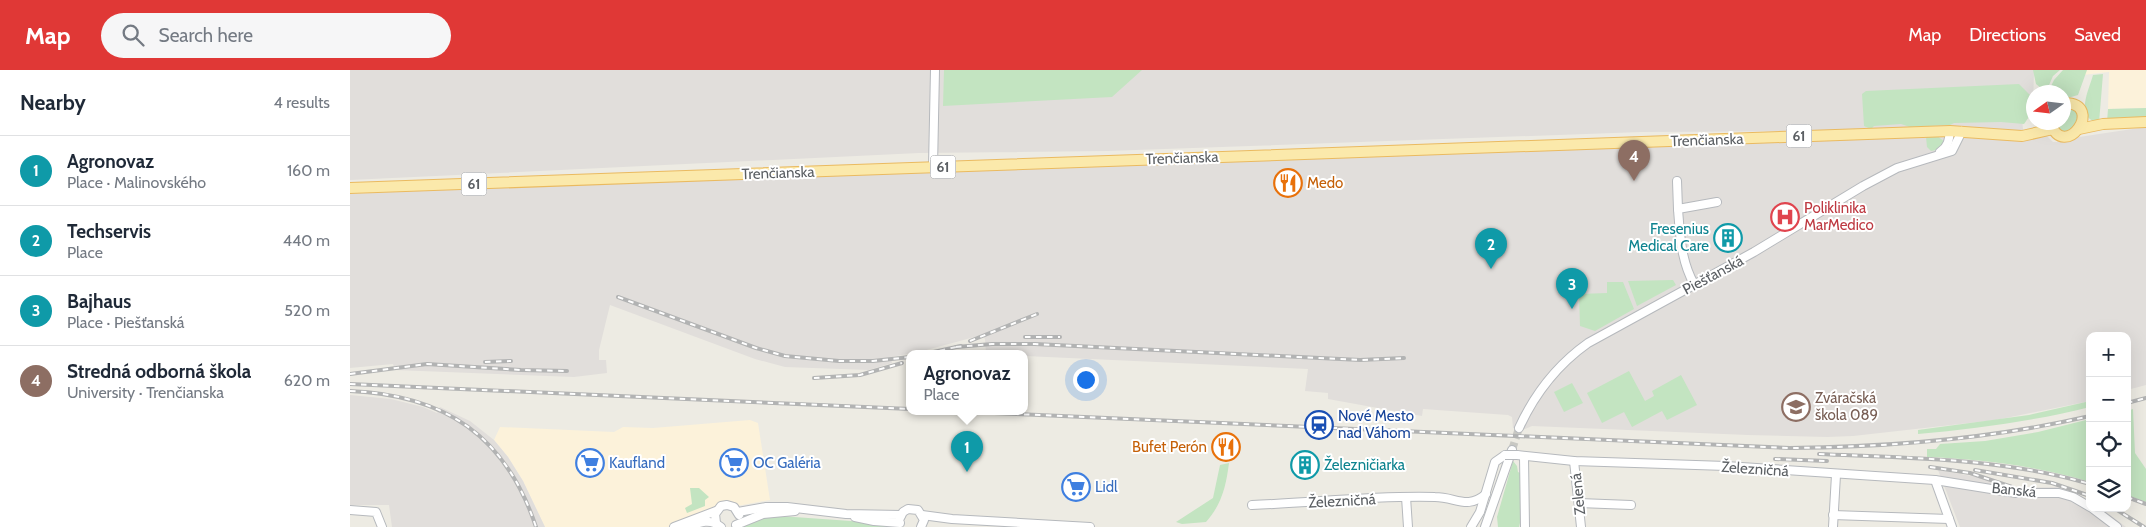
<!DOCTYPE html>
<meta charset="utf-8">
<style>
body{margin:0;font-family:Cabin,sans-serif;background:#f6f6f7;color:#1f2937}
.controls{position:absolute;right:15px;bottom:15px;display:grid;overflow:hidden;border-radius:10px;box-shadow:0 5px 20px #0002}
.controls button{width:45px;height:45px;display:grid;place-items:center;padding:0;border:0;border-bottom:1px solid #e0e1e3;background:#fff;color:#1f2937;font:25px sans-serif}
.compass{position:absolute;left:1676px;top:15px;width:45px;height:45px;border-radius:50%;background:#fff;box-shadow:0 5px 20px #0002;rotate:256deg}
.you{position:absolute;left:735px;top:309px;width:18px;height:18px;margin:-12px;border:4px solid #fff;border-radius:50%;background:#1a73e8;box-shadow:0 0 0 8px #1a73e833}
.badge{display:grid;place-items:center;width:32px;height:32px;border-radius:50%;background:#e03836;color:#fff;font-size:16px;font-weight:700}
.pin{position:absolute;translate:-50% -41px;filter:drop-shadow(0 1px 2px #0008)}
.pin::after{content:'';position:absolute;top:26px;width:18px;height:15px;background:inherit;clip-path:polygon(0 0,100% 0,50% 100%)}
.popup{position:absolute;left:556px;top:280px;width:122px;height:65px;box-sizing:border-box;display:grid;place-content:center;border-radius:10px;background:#fff;filter:drop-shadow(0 1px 4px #0005);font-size:16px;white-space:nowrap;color:#747a83}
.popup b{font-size:19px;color:#1f2937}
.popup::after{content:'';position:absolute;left:50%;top:100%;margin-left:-10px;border:10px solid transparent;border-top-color:#fff}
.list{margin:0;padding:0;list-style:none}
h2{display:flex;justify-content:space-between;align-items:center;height:65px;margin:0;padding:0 20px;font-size:21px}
h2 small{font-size:16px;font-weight:400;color:#747a83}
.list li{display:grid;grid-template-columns:32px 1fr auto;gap:15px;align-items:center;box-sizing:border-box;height:70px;padding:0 20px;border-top:1px solid #e0e1e3}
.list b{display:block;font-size:19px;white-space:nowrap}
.list p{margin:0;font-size:16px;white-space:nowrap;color:#747a83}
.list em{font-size:16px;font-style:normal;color:#747a83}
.icon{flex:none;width:28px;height:28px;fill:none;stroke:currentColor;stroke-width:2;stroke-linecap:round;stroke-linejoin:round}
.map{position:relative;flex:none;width:1796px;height:457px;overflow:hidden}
header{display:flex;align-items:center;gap:30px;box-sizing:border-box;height:70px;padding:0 25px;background:#e03836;color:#fff}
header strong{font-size:24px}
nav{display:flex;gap:28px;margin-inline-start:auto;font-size:18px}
.search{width:350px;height:45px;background:#f6f6f7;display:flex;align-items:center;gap:12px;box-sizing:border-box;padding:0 18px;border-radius:28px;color:#747a83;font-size:19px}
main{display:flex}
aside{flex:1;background:#fff}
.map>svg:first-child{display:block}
</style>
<header>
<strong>Map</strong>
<div class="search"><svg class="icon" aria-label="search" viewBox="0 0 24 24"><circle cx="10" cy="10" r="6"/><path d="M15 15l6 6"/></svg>Search here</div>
<nav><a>Map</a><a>Directions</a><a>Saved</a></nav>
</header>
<main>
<aside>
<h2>Nearby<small>4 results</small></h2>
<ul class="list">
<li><span class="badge" style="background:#0f9aa8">1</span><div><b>Agronovaz</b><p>Place · Malinovského</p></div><em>160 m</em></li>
<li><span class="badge" style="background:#0f9aa8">2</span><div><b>Techservis</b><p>Place</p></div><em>440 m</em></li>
<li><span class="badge" style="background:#0f9aa8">3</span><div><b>Bajhaus</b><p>Place · Piešťanská</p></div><em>520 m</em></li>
<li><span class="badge" style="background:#8d6e63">4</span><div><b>Stredná odborná škola</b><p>University · Trenčianska</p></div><em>620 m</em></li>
</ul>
</aside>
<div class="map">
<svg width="1796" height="457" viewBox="0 0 1796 457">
<rect width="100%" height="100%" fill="#edebe3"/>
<!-- commercial -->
<g fill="#fcf2da">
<path d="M1734,0H1796V38L1758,39L1759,2L1733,5Z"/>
<path d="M400,350L408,353L420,430L387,436L377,431L318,457H195L173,411L158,387L144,370L150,357L264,362L273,357L303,358Z"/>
</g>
<!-- industrial -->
<g fill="#e1dedb">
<path d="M0,0H1700L1684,2L1683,34L1672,49L1674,69L1697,66L1703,72H1719L1729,67L1796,57V315L1777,320V266H1740V331L1646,350L1503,366L1477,367L1398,365L1182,356L1175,359L1163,358L1162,347L1158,345L1073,339L1072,346L978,329V323L955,321L958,299L675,286L674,283H636L635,269L632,265L569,282L541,287L542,293L519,300L435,297L405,289L260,235L249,280V290H256L257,303L224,307L45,300L43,294L0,298V124L1296,66L1500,61L1291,62L757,81L569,83L0,110Z"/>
<path d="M0,325L41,329L73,337L87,343L90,337L120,351L144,370L158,387L173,411L195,457H42L39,435H0Z"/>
<path d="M1588,400L1627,407L1664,418L1706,417L1719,419L1740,431V438H1751L1776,457H1610Z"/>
</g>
<!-- green -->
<g fill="#c3e4c1">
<path d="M594,0H792L762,27L593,36Z"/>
<path d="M1683,0H1710L1703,6L1696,22L1686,14Z"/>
<path d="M1713,0H1737L1728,25L1714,29V22H1698L1704,10Z"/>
<path d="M1753,4L1749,53C1724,48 1739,20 1743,5Z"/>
<path d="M1669,14L1683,28V41L1674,54L1651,52L1604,53L1600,55L1560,57L1551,54L1524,56L1521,59L1514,56L1512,24L1516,21Z"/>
<path d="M1714,36H1719L1727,41L1729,52L1719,62L1709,61L1703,53L1714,52Z"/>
<path d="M1796,38V50L1757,52L1758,39Z"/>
<path d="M1586,65L1596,73L1591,79L1581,81L1577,77L1576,67Z"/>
<path d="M1323,210L1326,215L1287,236L1278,211Z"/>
<path d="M1257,212H1273L1284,239L1245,261L1230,256L1229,224L1257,223Z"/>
<path d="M1279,301L1295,331L1304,326L1302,321L1331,305L1347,335L1317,350L1312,341L1282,357L1274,342L1252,353L1237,323Z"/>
<path d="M1222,313L1233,333L1214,342L1204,322Z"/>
<path d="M1740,331V337C1684,351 1626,359 1568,364V360L1679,345Z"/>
<path d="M1783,339L1785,383L1796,399V432L1777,425V341Z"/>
<path d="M1736,350H1740V412C1687,396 1632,389 1577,387V379H1586L1590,374L1635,371L1688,362Z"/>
<path d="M1163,391L1167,396L1168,402L1170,403V453L1169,457H1148L1147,447Z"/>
<path d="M879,393C876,416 872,434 856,452L832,454L826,452L863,428L870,395Z"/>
<path d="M340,418H349L359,427L355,430V436L337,443L335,438L342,434Z"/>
<path d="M416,445L543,454L548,457H388Z"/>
</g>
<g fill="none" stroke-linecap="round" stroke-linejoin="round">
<!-- minor-tunnel -->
<path stroke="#c8c8c3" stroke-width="8" stroke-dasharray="8 4" stroke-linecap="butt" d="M1162,380L1169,358"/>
<defs>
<g id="minor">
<path d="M1590,82C1598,77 1599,70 1600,61"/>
<path d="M583,97L585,0"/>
<path d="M1327,111L1328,139"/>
<path d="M1344,214C1331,191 1330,165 1328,139L1367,132"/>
<path d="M1169,358C1185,323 1207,295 1238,273L1404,182L1513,116L1547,98L1602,81L1612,61"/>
<path d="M1167,385L1224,391L1376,396L1585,410L1666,423H1709L1723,427L1740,437"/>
<path d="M1174,387L1175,457"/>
<path d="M1224,391L1231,457"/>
<path d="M1585,410L1602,457"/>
<path d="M1056,427L1058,457"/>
<path d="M1229,433L1281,435"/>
<path d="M902,435C963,433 1024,425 1085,427C1106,427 1117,440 1136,424"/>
<path d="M1742,438L1767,457"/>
<path d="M0,440L26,442L32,457"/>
<path d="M388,442L416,437H437L496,444L551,445"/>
<path d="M572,445L602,449L740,457"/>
<path d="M1483,445L1599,449"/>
<path d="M505,447L524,451L550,453"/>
<path d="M550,448L553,442L558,439L568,440L574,450L571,457"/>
<path d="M366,453L365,444L371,436L377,435L384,437L389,445"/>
<path d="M386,455L413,444L445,441"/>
<path d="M324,457L366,441"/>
<path d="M339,457C350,452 360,448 371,457"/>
<path d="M1121,457L1130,442L1145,392L1155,385"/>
<path d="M1135,457L1162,380"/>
<path d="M1483,457L1486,405"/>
</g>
<g id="major">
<path d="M1700,52C1714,94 1757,33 1714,33"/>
<path d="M1729,59L1753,54L1796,52"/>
<path d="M0,118L1600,61L1672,66L1703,59"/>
</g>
</defs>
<!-- minor casing -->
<use href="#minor" stroke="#b6b9bd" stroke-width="10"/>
<!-- major casing -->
<use href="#major" stroke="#eaba60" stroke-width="12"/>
<!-- minor -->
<use href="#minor" stroke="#fff" stroke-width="8"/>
<!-- major -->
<use href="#major" stroke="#fbe9ab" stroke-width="10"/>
<defs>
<g id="rail">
<path d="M268,227L406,278L435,286L489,291H523L560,287"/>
<path d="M675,267H710"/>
<path d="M620,271L687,244"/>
<path d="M606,277L642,274H685L1010,290L1054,288"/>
<path d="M579,283L611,276"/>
<path d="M135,292L161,291"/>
<path d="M0,304L77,294L171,300L217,301"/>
<path d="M464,308L510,305L552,293"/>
<path d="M0,314L560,339"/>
<path d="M0,321C95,325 156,366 186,457"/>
<path d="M1777,333L1796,328"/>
<path d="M597,341L1440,378C1541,377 1641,369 1740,346"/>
<path d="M1469,384C1560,388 1652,388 1740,414"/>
<path d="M1425,389L1477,391"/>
<path d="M1580,397L1620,403L1662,417"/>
<path d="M1625,400L1702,413L1740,426"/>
<path d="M1777,427L1796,434"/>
<path d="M1764,438L1794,457"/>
</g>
</defs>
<!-- rail casing -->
<use href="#rail" stroke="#b2b3b3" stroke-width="4"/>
<!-- rail -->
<use href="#rail" stroke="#fff" stroke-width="2" stroke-dasharray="5.5" stroke-linecap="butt"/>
<defs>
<path id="minor-bridge" d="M1155,385H1167"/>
</defs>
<!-- minor-bridge casing -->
<use href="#minor-bridge" stroke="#b6b9bd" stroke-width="10" stroke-linecap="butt"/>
<!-- minor-bridge -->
<use href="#minor-bridge" stroke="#fff" stroke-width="8"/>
</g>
<!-- icons -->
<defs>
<symbol id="restaurant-ring" viewBox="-11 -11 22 22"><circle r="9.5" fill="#fff" stroke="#e8710a" stroke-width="1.5"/><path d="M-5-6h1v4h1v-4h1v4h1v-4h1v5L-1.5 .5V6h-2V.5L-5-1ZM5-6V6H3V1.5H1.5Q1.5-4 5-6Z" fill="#e8710a"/></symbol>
<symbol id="hospital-ring" viewBox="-11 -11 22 22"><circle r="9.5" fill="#fff" stroke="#e0444e" stroke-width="1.5"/><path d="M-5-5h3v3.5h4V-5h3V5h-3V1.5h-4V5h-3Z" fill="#e0444e"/></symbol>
<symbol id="building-ring" viewBox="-11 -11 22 22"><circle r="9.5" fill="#fff" stroke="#0f9aa8" stroke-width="1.5"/><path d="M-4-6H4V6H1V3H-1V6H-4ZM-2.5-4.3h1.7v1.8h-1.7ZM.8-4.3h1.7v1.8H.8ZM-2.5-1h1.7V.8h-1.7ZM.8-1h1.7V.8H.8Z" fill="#0f9aa8"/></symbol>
<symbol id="university-ring" viewBox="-11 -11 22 22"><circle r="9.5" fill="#fff" stroke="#8d6e63" stroke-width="1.5"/><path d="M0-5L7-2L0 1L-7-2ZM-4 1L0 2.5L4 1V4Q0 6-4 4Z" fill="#8d6e63"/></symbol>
<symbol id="station-ring" viewBox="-11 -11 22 22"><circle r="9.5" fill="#fff" stroke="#1a4fb4" stroke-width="1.5"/><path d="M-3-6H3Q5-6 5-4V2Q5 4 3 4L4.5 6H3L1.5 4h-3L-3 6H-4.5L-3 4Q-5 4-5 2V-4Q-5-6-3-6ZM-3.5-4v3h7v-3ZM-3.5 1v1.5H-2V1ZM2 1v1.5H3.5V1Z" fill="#1a4fb4"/></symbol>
<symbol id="supermarket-ring" viewBox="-11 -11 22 22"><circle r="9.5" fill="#fff" stroke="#3f7fe0" stroke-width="1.5"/><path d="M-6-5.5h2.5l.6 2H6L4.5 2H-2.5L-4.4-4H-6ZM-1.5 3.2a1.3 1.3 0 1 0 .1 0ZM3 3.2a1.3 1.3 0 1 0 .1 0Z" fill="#3f7fe0"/></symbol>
</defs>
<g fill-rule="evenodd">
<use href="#restaurant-ring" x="922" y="97" width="32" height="32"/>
<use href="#hospital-ring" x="1419" y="131" width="32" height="32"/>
<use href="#building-ring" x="1362" y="152" width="32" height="32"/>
<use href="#university-ring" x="1430" y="321" width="32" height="32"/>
<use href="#station-ring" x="953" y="339" width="32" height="32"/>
<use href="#restaurant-ring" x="860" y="361" width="32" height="32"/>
<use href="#supermarket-ring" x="224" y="377" width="32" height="32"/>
<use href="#supermarket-ring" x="368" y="377" width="32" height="32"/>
<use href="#building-ring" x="939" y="379" width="32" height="32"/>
<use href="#supermarket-ring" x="710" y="401" width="32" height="32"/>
</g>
<g text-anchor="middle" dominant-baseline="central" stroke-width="4" stroke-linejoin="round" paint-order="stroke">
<!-- shield labels -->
<g fill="#fff" stroke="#8c8f92" stroke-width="1">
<rect x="1436.5" y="54.5" width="25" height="23" rx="4"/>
<rect x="580.5" y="85.5" width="25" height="23" rx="4"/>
<rect x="111.5" y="102.5" width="25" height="23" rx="4"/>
</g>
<g font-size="14" font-weight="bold" fill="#5b5f63">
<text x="1449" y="66">61</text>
<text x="593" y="97">61</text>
<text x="124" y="114">61</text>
</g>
<!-- street labels -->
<g font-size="15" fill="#5b5f63" stroke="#fff">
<text transform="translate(1357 70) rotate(-2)">Trenčianska</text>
<text transform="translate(832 88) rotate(-2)">Trenčianska</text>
<text transform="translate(428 103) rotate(-2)">Trenčianska</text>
<text transform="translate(1363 205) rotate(-28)">Piešťanská</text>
<text transform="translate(1405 399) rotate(4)">Železničná</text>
<text transform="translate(1664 420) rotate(6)">Banská</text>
<text transform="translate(1228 424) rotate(-96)">Zelená</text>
<text transform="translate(992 431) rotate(-3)">Železničná</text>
</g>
<!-- food labels -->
<g font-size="15" fill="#c56008" stroke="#fff" text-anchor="start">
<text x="957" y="113">Medo</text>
<text x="857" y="377" text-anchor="end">Bufet Perón</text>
</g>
<!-- health labels -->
<g font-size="15" fill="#be3a42" stroke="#fff" text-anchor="start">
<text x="1454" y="138">Poliklinika<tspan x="1454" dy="17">MarMedico</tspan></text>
</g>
<!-- culture labels -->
<g font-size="15" fill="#0d838f" stroke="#fff" text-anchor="end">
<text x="1359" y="159">Fresenius<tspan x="1359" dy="17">Medical Care</tspan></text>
<text x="974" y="395" text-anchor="start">Železničiarka</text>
</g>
<!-- education labels -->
<g font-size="15" fill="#785e54" stroke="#fff" text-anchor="start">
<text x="1465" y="328">Zváračská<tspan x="1465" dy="17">škola 089</tspan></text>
</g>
<!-- transit labels -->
<g font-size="15" fill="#164399" stroke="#fff" text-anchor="start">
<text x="988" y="346">Nové Mesto<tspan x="988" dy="17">nad Váhom</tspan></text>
</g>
<!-- shop labels -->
<g font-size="15" fill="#366cbe" stroke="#fff" text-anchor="start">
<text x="259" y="393">Kaufland</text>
<text x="403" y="393">OC Galéria</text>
<text x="745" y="417">Lidl</text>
</g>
</g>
</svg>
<div class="controls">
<button>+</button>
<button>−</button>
<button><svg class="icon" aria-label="locate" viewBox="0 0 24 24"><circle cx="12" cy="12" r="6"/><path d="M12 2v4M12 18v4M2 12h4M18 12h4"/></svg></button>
<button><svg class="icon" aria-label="layers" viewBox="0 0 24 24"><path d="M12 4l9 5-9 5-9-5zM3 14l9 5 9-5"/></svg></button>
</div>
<svg class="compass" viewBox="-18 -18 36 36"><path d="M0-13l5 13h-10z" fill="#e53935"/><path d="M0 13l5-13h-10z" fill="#747a83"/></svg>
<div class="you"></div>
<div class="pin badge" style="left:617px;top:402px;background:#0f9aa8">1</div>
<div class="popup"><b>Agronovaz</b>Place</div>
<div class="pin badge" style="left:1141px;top:199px;background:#0f9aa8">2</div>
<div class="pin badge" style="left:1222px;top:239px;background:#0f9aa8">3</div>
<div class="pin badge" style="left:1284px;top:111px;background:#8d6e63">4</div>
</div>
</main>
